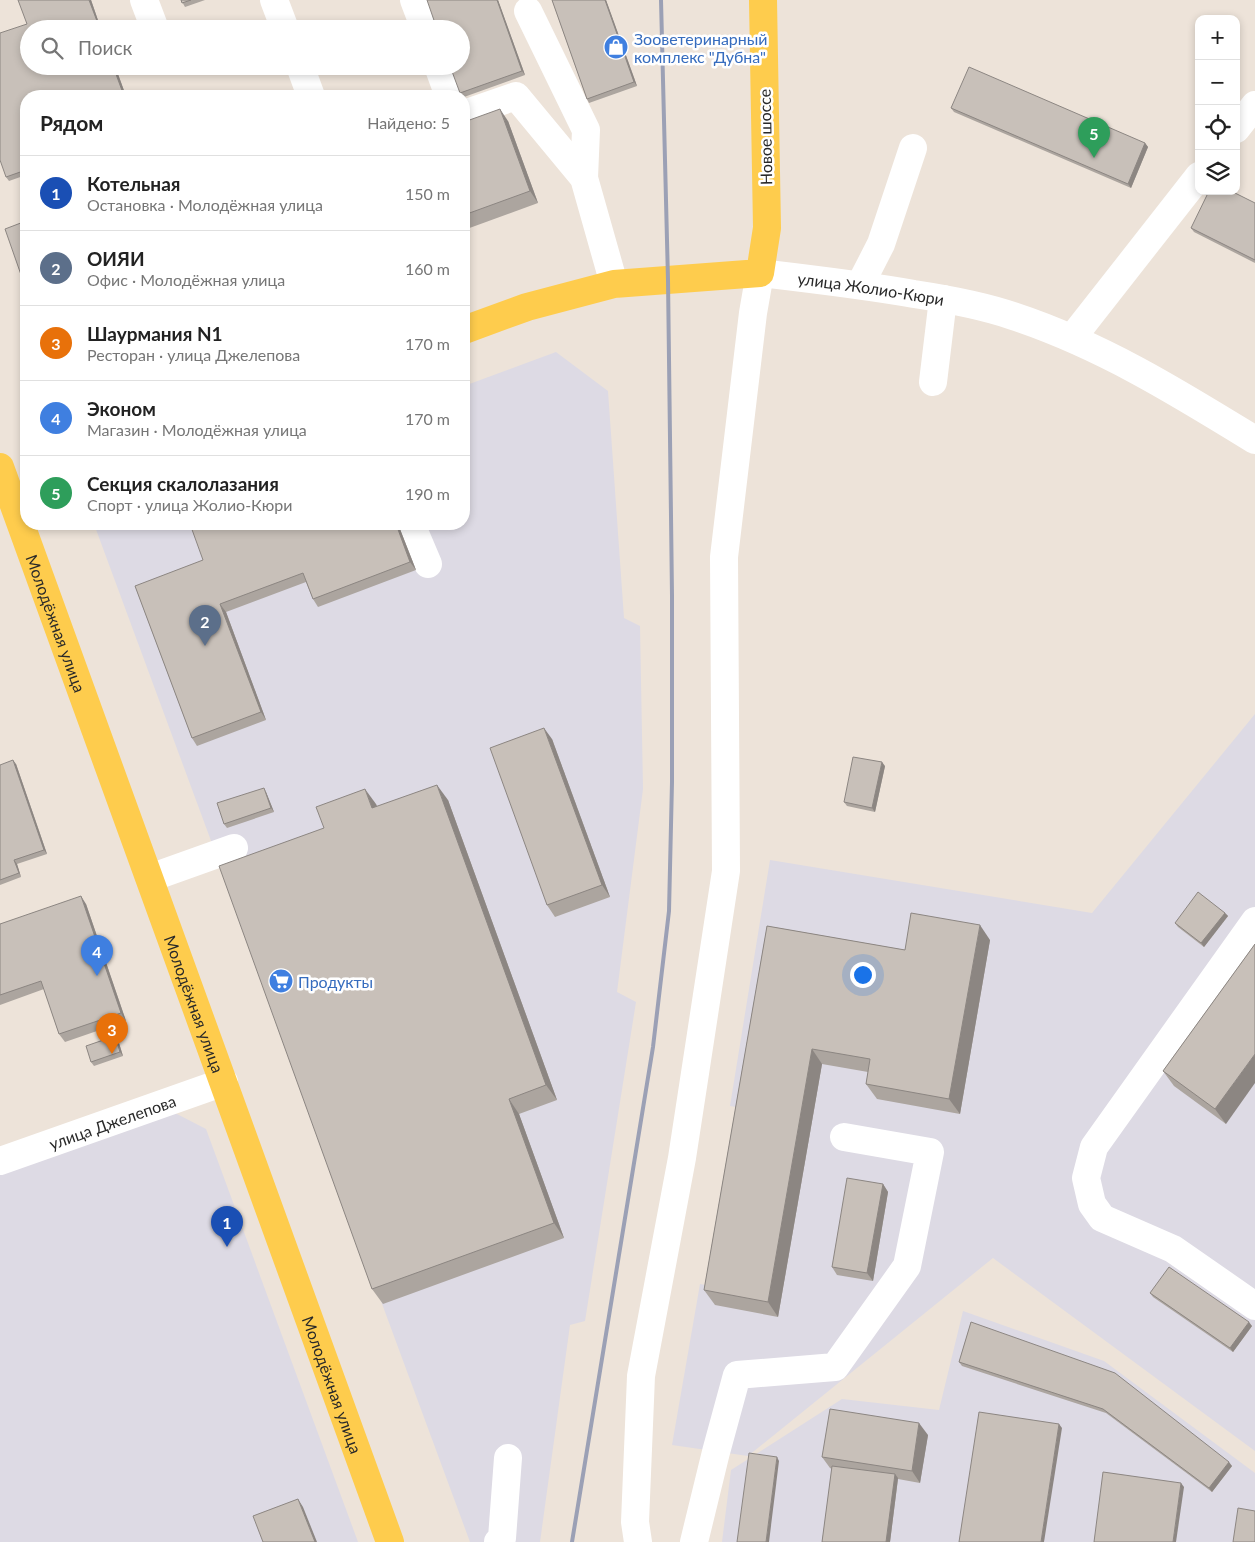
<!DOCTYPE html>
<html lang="ru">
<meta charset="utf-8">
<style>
body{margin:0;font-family:Lato,sans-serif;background:#f2f2f2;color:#222}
.controls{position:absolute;right:15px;top:15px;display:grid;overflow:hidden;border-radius:10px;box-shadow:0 2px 8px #0003}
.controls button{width:45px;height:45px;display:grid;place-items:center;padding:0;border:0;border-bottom:1px solid #e0e0e0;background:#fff;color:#222;font:25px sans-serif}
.you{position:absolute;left:862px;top:974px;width:18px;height:18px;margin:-12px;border:4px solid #fff;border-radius:50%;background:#1a73e8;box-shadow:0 0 0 8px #1a73e833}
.badge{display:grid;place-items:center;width:32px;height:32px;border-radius:50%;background:#ea580c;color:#fff;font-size:16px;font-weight:700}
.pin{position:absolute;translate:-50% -41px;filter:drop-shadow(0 1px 2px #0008)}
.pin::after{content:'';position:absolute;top:26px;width:18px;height:15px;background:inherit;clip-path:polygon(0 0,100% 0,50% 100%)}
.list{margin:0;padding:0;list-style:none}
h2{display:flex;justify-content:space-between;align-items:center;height:65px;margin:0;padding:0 20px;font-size:21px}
h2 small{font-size:16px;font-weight:400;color:#767676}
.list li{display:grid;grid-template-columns:32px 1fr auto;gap:15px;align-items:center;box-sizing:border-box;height:75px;padding:0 20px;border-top:1px solid #e0e0e0}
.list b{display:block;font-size:19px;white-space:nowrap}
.list p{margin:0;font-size:16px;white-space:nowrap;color:#767676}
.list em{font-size:16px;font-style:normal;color:#767676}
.icon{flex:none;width:28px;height:28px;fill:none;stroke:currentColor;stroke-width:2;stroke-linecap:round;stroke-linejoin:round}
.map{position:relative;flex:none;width:1255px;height:1542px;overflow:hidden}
.search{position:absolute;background:#fff;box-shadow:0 2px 8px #0003;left:20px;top:20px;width:450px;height:55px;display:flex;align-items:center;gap:12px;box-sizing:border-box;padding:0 18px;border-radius:28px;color:#767676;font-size:19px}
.panel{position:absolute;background:#fff;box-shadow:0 2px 8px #0003;left:20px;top:90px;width:450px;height:440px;border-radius:20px}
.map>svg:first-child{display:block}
</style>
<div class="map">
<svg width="1255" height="1542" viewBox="0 0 1255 1542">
<rect width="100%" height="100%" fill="#ede3d9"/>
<!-- industrial -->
<g fill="#dddae4">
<path d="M556,352L608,391L624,618L640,626L643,789L617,992L636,1002L585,1321L570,1325L540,1542H470L94,524H464V386Z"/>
<path d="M1255,714V1451L993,1258L748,1456L672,1445L700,1284L717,1287L748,1109L730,1106L770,860L1092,913Z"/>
<path d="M175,1113L206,1129L358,1542H0V1175Z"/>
<path d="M963,1311L1104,1361L1255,1473V1542H722L731,1470L842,1399L939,1410Z"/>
</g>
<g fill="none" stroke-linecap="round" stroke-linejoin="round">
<!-- minor -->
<g stroke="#fff" stroke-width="28">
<path d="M144,0L155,29"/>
<path d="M274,0L285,29"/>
<path d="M414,0L425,29"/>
<path d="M528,11L586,130L584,178"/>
<path d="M300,66L311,96"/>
<path d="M438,66L449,96"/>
<path d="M464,114L516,96L584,178L614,284"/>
<path d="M1236,129L1255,105"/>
<path d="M860,285L881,244L913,148"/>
<path d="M1072,338L1199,176"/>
<path d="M933,382L943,299"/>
<path d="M411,524L428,564"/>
<path d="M150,878L234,848"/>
<path d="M1255,921L1094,1147L1086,1178L1092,1204L1102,1218L1173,1249L1255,1306"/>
<path id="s1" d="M0,1161L224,1082"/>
<path d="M498,1542L502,1538L508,1458"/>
<path id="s2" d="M638,1542L635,1522L641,1376L682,1158L726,871L724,557L753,313L760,273C811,279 863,285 914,294C947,299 981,305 1013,316C1101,345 1177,392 1255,440"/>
<path d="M694,1542L716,1452L737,1375L835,1367L907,1266L930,1152L844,1137"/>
</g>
<!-- major -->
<g stroke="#fecc4d" stroke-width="28">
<path d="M464,330L527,307L614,284L760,273L767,228L763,0"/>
<path id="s3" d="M0,467L390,1542"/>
</g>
<!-- rail -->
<path stroke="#9ba0b5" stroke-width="4" d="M572,1542L653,1047L669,911L672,782V595L668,280L661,0"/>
</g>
<!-- wall -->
<g fill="#aca59f">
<path d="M91,0L101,29H29V66H115L126,96H26V175L9,181L6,177L27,24Z"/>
<path d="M181,0H205L185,7Z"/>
<path d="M498,0L525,75L464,97L462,96L460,93Z"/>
<path d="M552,0H606L637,86L589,103L587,99Z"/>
<path d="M951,108L1145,143L1148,147L1131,188L954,112Z"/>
<path d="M508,121L538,203L464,230V122Z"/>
<path d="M1255,203V263L1194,232L1191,228Z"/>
<path d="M398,524L416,570L318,607L313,599L306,582L226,612L266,720L197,746L192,738L135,586Z"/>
<path d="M552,739L610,897L555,917L547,905Z"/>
<path d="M16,764L47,854L17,864L21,877L0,885V765Z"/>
<path d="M885,766L875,812L847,806L844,802Z"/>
<path d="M266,792L274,812L227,828L224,824Z"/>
<path d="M448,800L557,1100L519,1114L564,1238L383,1304L372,1289L324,828L376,804L377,807Z"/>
<path d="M86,904L126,1021L65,1042L59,1034L44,989L0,1005V924Z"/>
<path d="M1225,913L1228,916L1204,947L1178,927L1175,923Z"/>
<path d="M767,926L905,950L990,940L960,1114L877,1099L866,1084L868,1072L822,1064L778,1317L715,1305L704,1290Z"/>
<path d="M1255,944L1226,1124L1174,1086L1163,1071Z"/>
<path d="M115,1036L118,1040L123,1056L94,1066L91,1062Z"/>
<path d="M883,1184L888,1192L873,1281L837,1275L832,1267Z"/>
<path d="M1150,1293L1252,1326L1233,1352L1153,1297Z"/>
<path d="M971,1322L1232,1466L1212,1492L1106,1413L962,1366L959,1362Z"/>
<path d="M928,1435L920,1483L898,1479L890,1542H822L832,1469L830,1468L822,1457Z"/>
</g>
<!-- shaded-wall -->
<g fill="#8c8682">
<path d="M89,0H91L101,29H100Z"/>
<path d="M497,0H498L525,75L522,71Z"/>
<path d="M605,0H606L637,86L634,82Z"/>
<path d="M113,66H115L126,96H124Z"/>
<path d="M500,109L508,121L538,203L530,191Z"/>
<path d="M1145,143L1148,147L1131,188L1128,184Z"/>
<path d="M396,524H398L416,570L410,562Z"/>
<path d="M220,604L226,612L266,720L261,712Z"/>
<path d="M544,728L552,739L610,897L602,885Z"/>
<path d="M13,760L16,764L47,854L44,850Z"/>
<path d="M882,762L885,766L875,812L872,808Z"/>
<path d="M437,785L448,800L557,1100L546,1085Z"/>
<path d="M264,788L266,792L274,812L271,808Z"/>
<path d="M365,789L376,804L383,823L372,808Z"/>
<path d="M14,860L17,864L21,877L19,873Z"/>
<path d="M81,896L86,904L126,1021L121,1013Z"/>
<path d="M1225,913L1228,916L1204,947L1201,943Z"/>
<path d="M980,925L990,940L960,1114L949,1099Z"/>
<path d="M115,1036L118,1040L123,1056L120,1052Z"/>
<path d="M812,1049L822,1064L778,1317L768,1302Z"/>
<path d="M1255,1054V1083L1226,1124L1215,1109Z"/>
<path d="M509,1099L519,1114L564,1238L554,1223Z"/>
<path d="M883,1184L888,1192L873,1281L867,1273Z"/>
<path d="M1249,1322L1252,1326L1233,1352L1230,1348Z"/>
<path d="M919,1423L928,1435L920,1483L912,1471Z"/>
<path d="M1059,1424L1062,1428L1044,1542H1041Z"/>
<path d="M777,1457L779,1461L769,1542H766Z"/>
<path d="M1229,1462L1232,1466L1212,1492L1209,1488Z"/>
<path d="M895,1474L898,1478L890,1542H886Z"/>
<path d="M1181,1483L1184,1487L1176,1542H1173Z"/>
<path d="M298,1499L303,1507L317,1542H315Z"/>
</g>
<!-- building -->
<g fill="#c8c0b9" stroke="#8c8682">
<path d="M18,0H89L100,29H29V66H113L124,96H26V170L6,177L0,160V33L27,24Z"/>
<path d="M181,0H191L182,3Z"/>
<path d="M427,0H497L522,71L460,93L450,66H461V29H437Z"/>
<path d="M552,0H605L634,82L587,99Z"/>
<path d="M969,67L1145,143L1128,184L951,108Z"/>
<path d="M500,109L530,191L464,215V122Z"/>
<path d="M1209,191H1231L1255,203V260L1191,228Z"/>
<path d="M26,221V289L5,229Z"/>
<path d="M190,524H396L410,562L313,599L303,573L220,604L261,712L192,738L135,586L203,560Z"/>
<path d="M544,728L602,885L547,905L490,748Z"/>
<path d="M853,757L882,762L872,808L844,802Z"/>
<path d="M13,760L44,850L14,860L19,873L0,880V765Z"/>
<path d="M437,785L546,1085L509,1099L554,1223L372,1289L219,866L324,828L316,807L365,789L372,808Z"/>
<path d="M264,788L271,808L224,824L217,803Z"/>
<path d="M1198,892L1225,913L1201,943L1175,923Z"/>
<path d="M81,896L121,1013L59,1034L41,981L0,995V924Z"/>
<path d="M911,913L980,925L949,1099L866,1084L870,1059L812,1049L768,1302L704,1290L767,926L905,950Z"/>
<path d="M1255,944V1054L1215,1109L1163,1071Z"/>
<path d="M115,1036L120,1052L91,1062L86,1046Z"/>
<path d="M847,1178L883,1184L867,1273L832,1267Z"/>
<path d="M1169,1267L1249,1322L1230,1348L1150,1293Z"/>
<path d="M971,1322L1115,1373L1229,1462L1209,1488L1103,1409L959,1362Z"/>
<path d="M830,1409L919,1423L912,1471L822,1457Z"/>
<path d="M979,1412L1059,1424L1041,1542H959Z"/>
<path d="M749,1453L777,1457L766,1542H737Z"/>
<path d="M832,1466L895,1474L886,1542H822Z"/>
<path d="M1103,1472L1181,1483L1173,1542H1094Z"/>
<path d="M298,1499L315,1542H263L253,1516Z"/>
<path d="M1238,1508L1255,1511V1542H1233Z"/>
</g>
<!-- icons -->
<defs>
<symbol id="shop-disc" viewBox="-11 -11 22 22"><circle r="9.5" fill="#3f7fe0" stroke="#fff"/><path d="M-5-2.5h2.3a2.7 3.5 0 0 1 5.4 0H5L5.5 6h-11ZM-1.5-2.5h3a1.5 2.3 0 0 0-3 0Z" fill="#fff"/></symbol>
<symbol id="supermarket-disc" viewBox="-11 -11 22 22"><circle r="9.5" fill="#3f7fe0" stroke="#fff"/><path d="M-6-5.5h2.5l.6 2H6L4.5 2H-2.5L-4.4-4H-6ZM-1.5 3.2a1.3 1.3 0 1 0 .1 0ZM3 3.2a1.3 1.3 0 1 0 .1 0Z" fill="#fff"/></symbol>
</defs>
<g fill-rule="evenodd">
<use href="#shop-disc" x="602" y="33" width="28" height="28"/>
<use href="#supermarket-disc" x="267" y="967" width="28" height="28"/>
</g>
<g text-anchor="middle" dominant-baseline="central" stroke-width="5" stroke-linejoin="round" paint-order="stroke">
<!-- shop labels -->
<g font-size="16" fill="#366cbe" stroke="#fff" text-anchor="start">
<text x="634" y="38">Зооветеринарный<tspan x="634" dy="18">комплекс "Дубна"</tspan></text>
<text x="298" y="981">Продукты</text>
</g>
<!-- street labels -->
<g font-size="16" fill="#292929" stroke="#fff">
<text transform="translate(765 137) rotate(-91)">Новое шоссе</text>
<text stroke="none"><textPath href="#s2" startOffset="1391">улица Жолио-Кюри</textPath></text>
<text stroke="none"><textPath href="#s3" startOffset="166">Молодёжная улица</textPath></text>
<text stroke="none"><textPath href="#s3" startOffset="571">Молодёжная улица</textPath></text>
<text stroke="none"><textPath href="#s1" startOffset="119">улица Джелепова</textPath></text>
<text stroke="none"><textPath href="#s3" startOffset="976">Молодёжная улица</textPath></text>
</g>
</g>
</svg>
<div class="controls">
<button>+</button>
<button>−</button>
<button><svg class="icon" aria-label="locate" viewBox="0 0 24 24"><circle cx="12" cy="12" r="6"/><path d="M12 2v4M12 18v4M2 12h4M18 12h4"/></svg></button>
<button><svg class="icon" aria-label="layers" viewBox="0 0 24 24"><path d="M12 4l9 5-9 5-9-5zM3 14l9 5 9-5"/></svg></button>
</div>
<div class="you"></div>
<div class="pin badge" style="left:227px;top:1247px;background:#1a4fb4">1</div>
<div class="pin badge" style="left:205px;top:646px;background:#5c6f8a">2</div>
<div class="pin badge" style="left:112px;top:1054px;background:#e8710a">3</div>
<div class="pin badge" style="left:97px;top:976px;background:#3f7fe0">4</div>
<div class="pin badge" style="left:1094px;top:158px;background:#2e9e5b">5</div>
<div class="search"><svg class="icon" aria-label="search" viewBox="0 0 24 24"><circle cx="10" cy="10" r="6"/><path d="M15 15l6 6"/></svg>Поиск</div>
<section class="panel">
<h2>Рядом<small>Найдено: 5</small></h2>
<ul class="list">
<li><span class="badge" style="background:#1a4fb4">1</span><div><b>Котельная</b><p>Остановка · Молодёжная улица</p></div><em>150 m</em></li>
<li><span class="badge" style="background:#5c6f8a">2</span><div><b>ОИЯИ</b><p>Офис · Молодёжная улица</p></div><em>160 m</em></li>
<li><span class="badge" style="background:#e8710a">3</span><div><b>Шаурмания N1</b><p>Ресторан · улица Джелепова</p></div><em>170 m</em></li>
<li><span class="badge" style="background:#3f7fe0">4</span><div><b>Эконом</b><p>Магазин · Молодёжная улица</p></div><em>170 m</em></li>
<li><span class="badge" style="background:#2e9e5b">5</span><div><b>Секция скалолазания</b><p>Спорт · улица Жолио-Кюри</p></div><em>190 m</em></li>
</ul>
</section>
</div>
